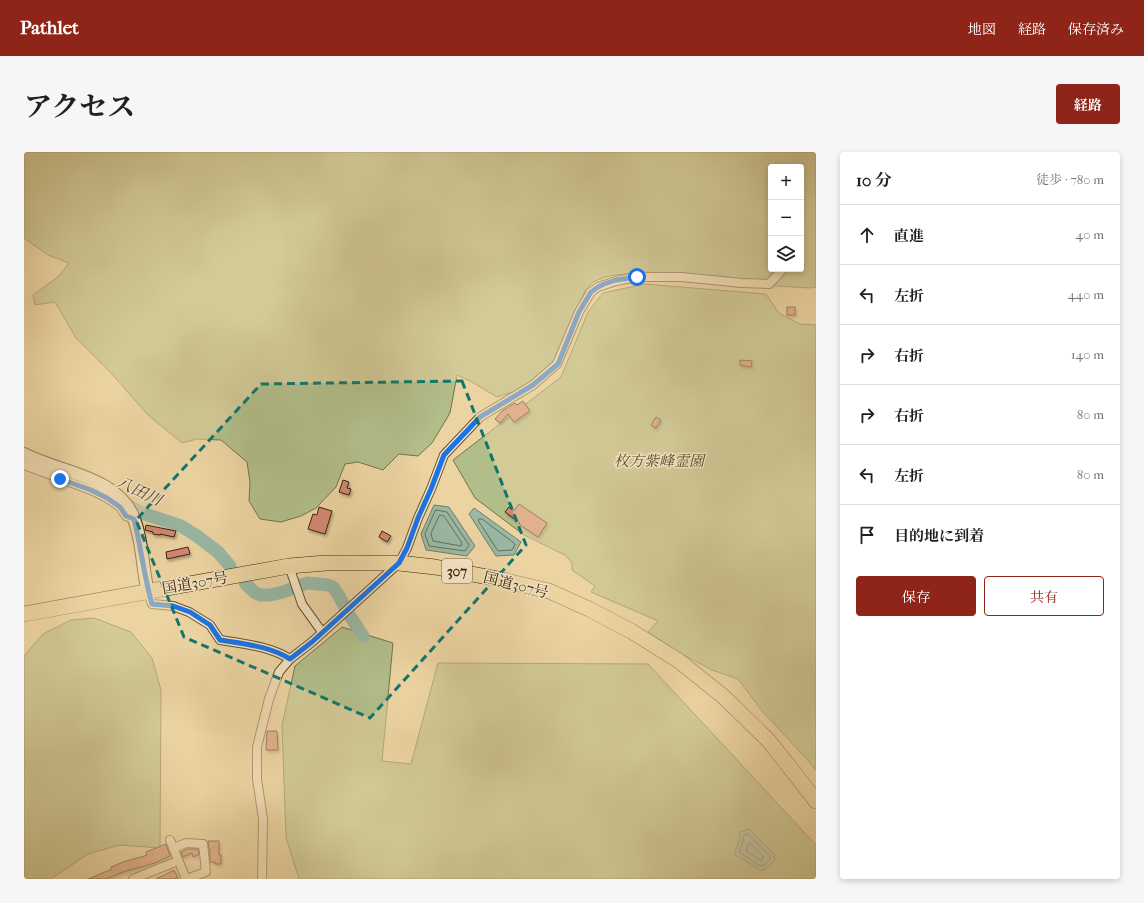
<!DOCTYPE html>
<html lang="ja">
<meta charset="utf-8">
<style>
body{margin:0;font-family:"IM FELL French Canon","Noto Serif JP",serif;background:#f6f6f6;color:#202124}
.controls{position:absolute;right:12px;top:12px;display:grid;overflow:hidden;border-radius:4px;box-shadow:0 2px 6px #0003}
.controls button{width:36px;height:36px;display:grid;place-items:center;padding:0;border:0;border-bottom:1px solid #e0e0e0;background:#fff;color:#202124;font:20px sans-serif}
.stop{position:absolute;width:12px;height:12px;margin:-9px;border:3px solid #1a73e8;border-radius:50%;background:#fff}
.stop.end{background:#1a73e8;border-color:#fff;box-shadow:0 1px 4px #0008}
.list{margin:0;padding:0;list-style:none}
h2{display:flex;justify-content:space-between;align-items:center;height:52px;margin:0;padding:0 16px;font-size:17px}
h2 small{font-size:13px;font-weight:400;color:#757577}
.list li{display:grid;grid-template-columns:26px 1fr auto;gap:12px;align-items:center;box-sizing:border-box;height:60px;padding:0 16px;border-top:1px solid #e0e0e0}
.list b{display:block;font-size:15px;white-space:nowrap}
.list em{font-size:13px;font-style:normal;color:#757577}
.actions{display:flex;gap:8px;padding:12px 16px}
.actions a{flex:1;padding:9px 0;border:1px solid #8f2418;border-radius:4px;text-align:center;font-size:14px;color:#8f2418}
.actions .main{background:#8f2418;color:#fff}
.icon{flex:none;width:22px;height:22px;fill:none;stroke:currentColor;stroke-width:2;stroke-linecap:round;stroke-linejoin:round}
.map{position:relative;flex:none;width:792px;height:727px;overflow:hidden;border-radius:4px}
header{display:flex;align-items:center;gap:24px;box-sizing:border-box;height:56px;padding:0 20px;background:#8f2418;color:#fff}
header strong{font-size:19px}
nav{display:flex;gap:22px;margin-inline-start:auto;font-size:14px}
.intro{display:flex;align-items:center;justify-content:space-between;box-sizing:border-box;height:96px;padding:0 24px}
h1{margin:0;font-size:28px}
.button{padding:10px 18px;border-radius:4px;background:#8f2418;color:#fff;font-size:14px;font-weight:700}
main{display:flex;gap:24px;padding:0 24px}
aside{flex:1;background:#fff;border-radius:4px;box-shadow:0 2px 6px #0003}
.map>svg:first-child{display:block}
</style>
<header>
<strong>Pathlet</strong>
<nav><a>地図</a><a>経路</a><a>保存済み</a></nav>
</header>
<div class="intro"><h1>アクセス</h1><a class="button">経路</a></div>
<main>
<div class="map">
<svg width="792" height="727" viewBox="0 0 792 727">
<defs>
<filter id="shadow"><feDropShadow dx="1.5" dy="2.5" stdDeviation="1" flood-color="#0004"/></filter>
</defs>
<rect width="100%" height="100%" fill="#ecd4a2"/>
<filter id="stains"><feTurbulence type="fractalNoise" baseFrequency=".005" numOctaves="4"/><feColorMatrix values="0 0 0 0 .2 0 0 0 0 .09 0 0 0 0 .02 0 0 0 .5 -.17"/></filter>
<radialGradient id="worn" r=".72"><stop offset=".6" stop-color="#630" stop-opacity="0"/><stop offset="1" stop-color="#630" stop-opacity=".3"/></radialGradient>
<!-- green -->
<g fill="#b2be8a" stroke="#76714a" fill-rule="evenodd">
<path d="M0,0H792V135L786,136L752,134L713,135L674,124L623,120L591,123L581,125L569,130L561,138L552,165L526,217L492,239L473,245L448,230L433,223L426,261L408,291L394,304L375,302L359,318L334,310L321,312L312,335L292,356L277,364L257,370L236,367L225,349L226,330L223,310L197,288L173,287L158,291L124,263L87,221L52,186L31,150L11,153L9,143L34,125L45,111L24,103L0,86ZM747,15H777V117H747Z"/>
<path d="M620,132L742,142L755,161L776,172L792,173V618L780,604L738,559L714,527L688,518L654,500L624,480L634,469L567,440L571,434L548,418V411L541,403L500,383L451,346L429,308L537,225L564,160L579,141Z"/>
<path d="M70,466L107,480L128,506L137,538L136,696L96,693L64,702L27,727H0V504L19,482L47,468Z"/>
<path d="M318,475L369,491L358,609L387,612L414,511L624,512L792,693V727H275L262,686L258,573L271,514Z"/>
</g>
<!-- water -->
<g fill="#99b8a5" stroke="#737d67">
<path d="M410,353L425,355L451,394L443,404L402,398L397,382Z"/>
<path d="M450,356L497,390L490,403L472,404L445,362Z"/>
<path d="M725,677L750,702L751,708L742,717L736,718L710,702L715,689L716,679H720Z"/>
</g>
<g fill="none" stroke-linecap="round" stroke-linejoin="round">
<!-- shore -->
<g stroke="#6a6e57" stroke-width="1">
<path d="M412,358L423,360L445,393L441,399L405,394L401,382Z"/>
<path d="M416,363L420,364L438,391L437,394L409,389L407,382Z"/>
<path d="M455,367H458L490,391L491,393L488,398L474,399L455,370Z"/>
<path d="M724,682L746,704V707L740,713L736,714L715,700L719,690V684Z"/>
<path d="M726,691L739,704L738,708H736L722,699L724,692Z"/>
</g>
<!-- river -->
<g stroke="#99b8a5" stroke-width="13">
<path d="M96,349L118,361L157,374L173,384L194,400L206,414"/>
<path d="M221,431L230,440L236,443H246L259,440L283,431L304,433L309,435L315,444L324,461L339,484"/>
</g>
</g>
<!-- building -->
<g fill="#d38773" stroke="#3a2409" filter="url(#shadow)">
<rect x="763" y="155" width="8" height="8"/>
<path d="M716,208L728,209L727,215L716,213Z"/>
<path d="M499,249L506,259L490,270L484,262L476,271L471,267L478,259L491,251L493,253Z"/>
<path d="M632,265L637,268L632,276L627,273Z"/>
<path d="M319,328L325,330L323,336L327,337L325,343L315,340Z"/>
<path d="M495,352L523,371L514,385L495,372L496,371L481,360L485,355L490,359Z"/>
<path d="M295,355L308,359L301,382L284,377L289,362L293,363Z"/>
<path d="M122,373L152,379L150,385L136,382V383L129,382V380L121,378Z"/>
<path d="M358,379L367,384L363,390L355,385Z"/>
<path d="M164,395L166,402L143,407L142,400Z"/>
<path d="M243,579H253L254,598H242Z"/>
<path d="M184,689H195V703H197V712H191V710H186V697L185,698Z"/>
<path d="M142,692L146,704L131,711L99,720L82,727H64L88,717L87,715L102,709L117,705L123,703L122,700Z"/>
<path d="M163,697H174L175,702L169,705L168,701L159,705L157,700Z"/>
<path d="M150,718L154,726L150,727H132Z"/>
</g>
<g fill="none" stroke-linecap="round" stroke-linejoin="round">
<defs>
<g id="street">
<path d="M0,313L67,338L83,346L96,355L102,364L110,367"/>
<path d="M265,414L278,452L298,480"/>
<path d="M124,440L128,452L149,454L165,460L186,473L196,488C220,492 245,494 266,507"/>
<path d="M146,688L162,727"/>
<path d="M150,696L162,691L179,692L182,720L162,727"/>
<path d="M109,727L154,709"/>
<path d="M238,727L239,667L233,627V595L245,547L255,520L266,507L288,490L375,411L383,396L394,366L407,337L420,303L456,265L509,233L533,212L555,160L567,140L574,135L592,129L613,125H657L718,131L745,132L759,117"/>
</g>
<path id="secondary" d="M0,302C36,321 94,324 110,367C119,390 118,416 124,440"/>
<path id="highway" d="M0,462L265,414L302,411H375L411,415L474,427L525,439L565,457L607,479L655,509L700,545L745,589L792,649"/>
</defs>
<!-- street casing -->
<use href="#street" stroke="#66502f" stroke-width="10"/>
<!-- secondary casing -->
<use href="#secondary" stroke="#3a2409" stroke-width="14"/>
<!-- highway casing -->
<use href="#highway" stroke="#3a2409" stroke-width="16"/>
<!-- street -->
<use href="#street" stroke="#f3e3c3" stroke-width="8"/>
<!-- secondary -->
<use href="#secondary" stroke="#f3e3c3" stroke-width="12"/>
<!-- highway -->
<use href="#highway" stroke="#ecd4a2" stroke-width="15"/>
</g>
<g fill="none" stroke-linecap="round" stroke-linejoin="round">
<!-- route -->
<path stroke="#1a73e8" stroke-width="5" d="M36,327L67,338L83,346L96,355L102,364L110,367C117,395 120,424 128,452L149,454L166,460L186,473L196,488C220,492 245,494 266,507L288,490L375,411L383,396L394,366L407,337L420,303L456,265L509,233L534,212L555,160L567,140L574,135L580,132L592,128L613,125"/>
</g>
<!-- marked area -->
<path d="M0 0H792V727H0ZM438,229L502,393L346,566L160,485L112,368L237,232Z" fill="#ecd4a2" fill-opacity=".55" fill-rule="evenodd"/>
<path fill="none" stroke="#0f766e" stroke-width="3" stroke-dasharray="8 5" stroke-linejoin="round" d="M438,229L502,393L346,566L160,485L112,368L237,232Z"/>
<g text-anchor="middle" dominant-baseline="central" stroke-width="3" stroke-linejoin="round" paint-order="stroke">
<!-- shield labels -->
<rect fill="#f3e3c3" stroke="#725d41" stroke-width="1" x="418" y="407" width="30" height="24" rx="3"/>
<g font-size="14" font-weight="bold" fill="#3a2409">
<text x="433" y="419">307</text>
</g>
<!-- park labels -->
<g font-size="15" font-style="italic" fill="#584a29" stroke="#f3e3c3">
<text x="635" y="309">枚方紫峰霊園</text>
</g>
<!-- street labels -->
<g font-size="15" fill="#3a2409" stroke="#f3e3c3">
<text transform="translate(171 431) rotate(-10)">国道307号</text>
<text transform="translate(492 433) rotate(14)">国道307号</text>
</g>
<!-- water labels -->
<g font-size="16" font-style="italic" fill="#524930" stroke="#f3e3c3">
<text transform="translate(115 339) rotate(25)">八田川</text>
</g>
</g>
<rect width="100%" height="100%" filter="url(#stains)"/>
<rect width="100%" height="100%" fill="url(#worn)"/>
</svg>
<div class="controls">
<button>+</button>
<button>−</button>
<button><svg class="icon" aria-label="layers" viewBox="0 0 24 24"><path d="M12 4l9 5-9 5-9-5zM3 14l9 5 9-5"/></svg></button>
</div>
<div class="stop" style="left:613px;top:125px"></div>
<div class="stop end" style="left:36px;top:327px"></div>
</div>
<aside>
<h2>10 分<small>徒歩 · 780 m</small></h2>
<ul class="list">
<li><svg class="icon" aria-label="ahead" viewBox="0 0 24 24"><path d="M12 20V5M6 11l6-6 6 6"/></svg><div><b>直進</b></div><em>40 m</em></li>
<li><svg class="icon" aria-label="left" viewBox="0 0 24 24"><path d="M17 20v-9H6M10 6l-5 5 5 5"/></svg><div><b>左折</b></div><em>440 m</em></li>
<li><svg class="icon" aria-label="right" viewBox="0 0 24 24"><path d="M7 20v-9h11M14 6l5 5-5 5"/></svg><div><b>右折</b></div><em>140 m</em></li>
<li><svg class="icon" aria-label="right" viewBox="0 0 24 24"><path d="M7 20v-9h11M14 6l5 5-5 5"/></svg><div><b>右折</b></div><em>80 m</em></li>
<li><svg class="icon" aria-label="left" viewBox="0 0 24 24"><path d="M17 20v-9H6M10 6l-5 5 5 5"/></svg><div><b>左折</b></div><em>80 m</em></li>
<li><svg class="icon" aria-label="arrive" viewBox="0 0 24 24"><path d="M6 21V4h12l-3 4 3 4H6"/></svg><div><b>目的地に到着</b></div></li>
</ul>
<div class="actions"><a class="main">保存</a><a>共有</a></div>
</aside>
</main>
